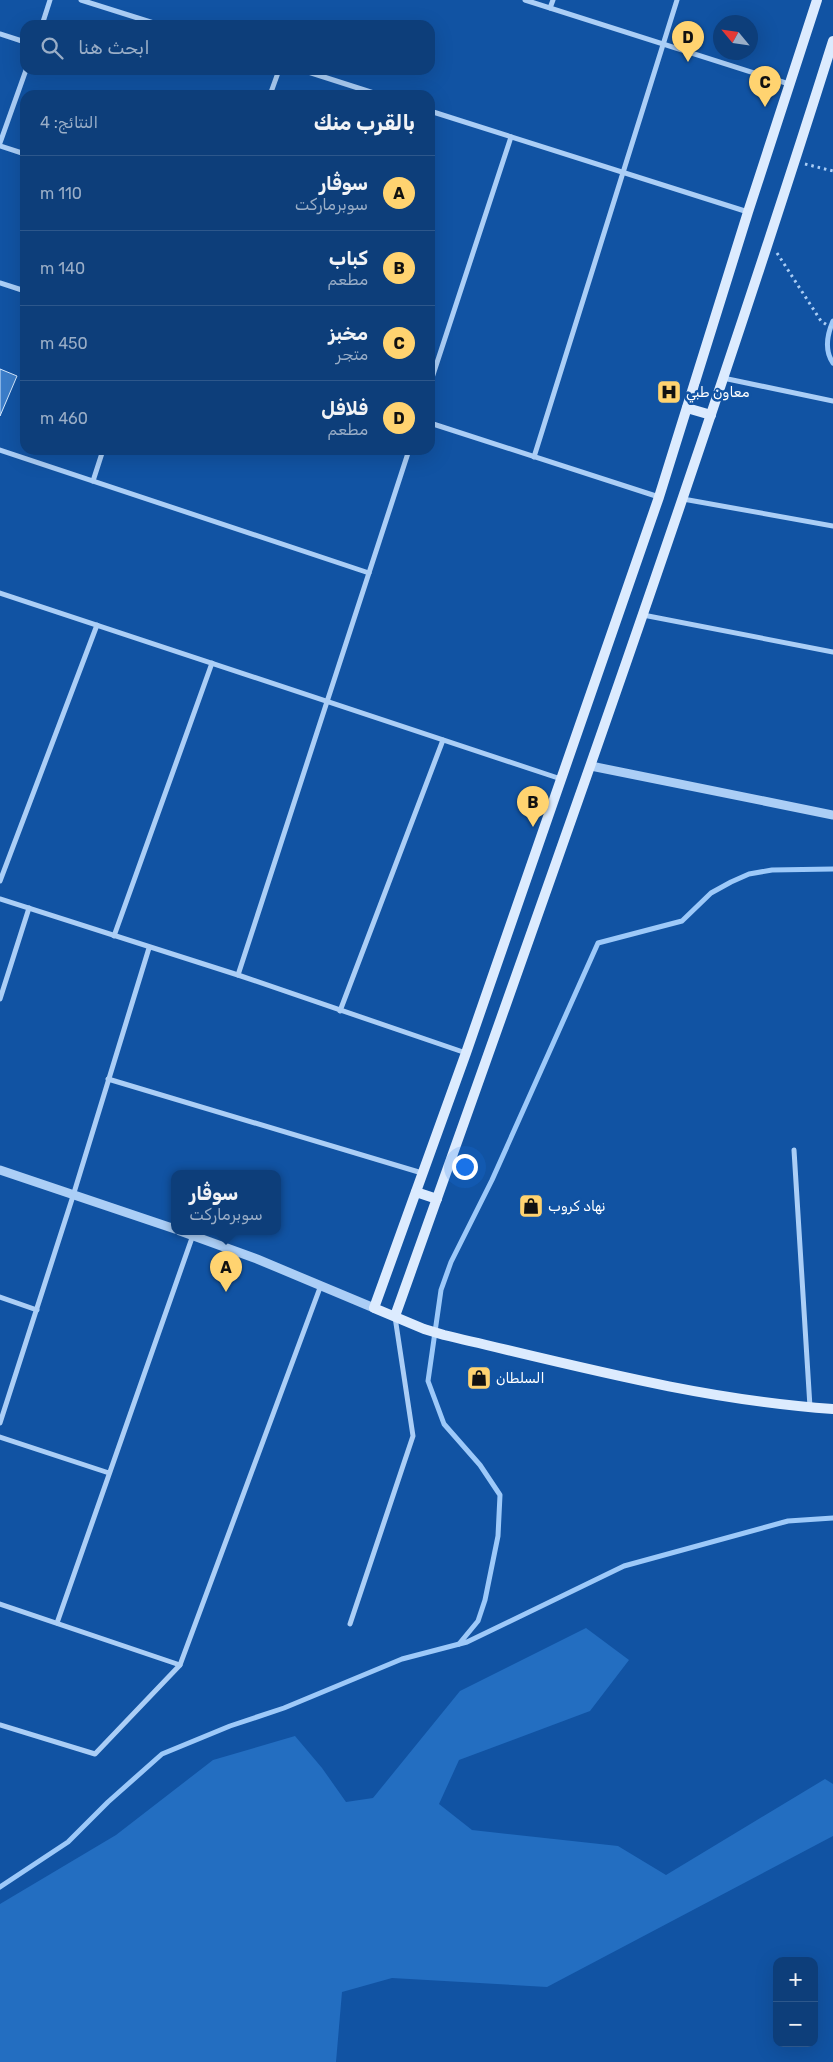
<!DOCTYPE html>
<html lang="ar">
<meta charset="utf-8">
<style>
body{margin:0;font-family:Rubik,Cairo,sans-serif;background:#16457f;color:#f1f3f6;direction:rtl}
.controls{position:absolute;right:15px;bottom:15px;display:grid;overflow:hidden;border-radius:10px;box-shadow:0 5px 20px #0002}
.controls button{width:45px;height:45px;display:grid;place-items:center;padding:0;border:0;border-bottom:1px solid #2d578b;background:#0d3e7a;color:#f1f3f6;font:25px sans-serif}
.compass{position:absolute;left:713px;top:15px;width:45px;height:45px;border-radius:50%;background:#0d3e7a;box-shadow:0 5px 20px #0002;rotate:299deg}
.you{position:absolute;left:464px;top:1166px;width:18px;height:18px;margin:-12px;border:4px solid #fff;border-radius:50%;background:#1a73e8;box-shadow:0 0 0 8px #1a73e833}
.badge{display:grid;place-items:center;width:32px;height:32px;border-radius:50%;background:#ffd370;color:#111;font-size:16px;font-weight:700}
.pin{position:absolute;translate:-50% -41px;filter:drop-shadow(0 1px 2px #0008)}
.pin::after{content:'';position:absolute;top:26px;width:18px;height:15px;background:inherit;clip-path:polygon(0 0,100% 0,50% 100%)}
.popup{position:absolute;left:171px;top:1170px;width:110px;height:65px;box-sizing:border-box;display:grid;place-content:center;border-radius:10px;background:#0d3e7a;filter:drop-shadow(0 1px 4px #0005);font-size:16px;white-space:nowrap;color:#9aaec7}
.popup b{font-size:19px;color:#f1f3f6}
.popup::after{content:'';position:absolute;left:50%;top:100%;margin-left:-10px;border:10px solid transparent;border-top-color:#0d3e7a}
.list{margin:0;padding:0;list-style:none}
h2{display:flex;justify-content:space-between;align-items:center;height:65px;margin:0;padding:0 20px;font-size:21px}
h2 small{font-size:16px;font-weight:400;color:#9aaec7}
.list li{display:grid;grid-template-columns:32px 1fr auto;gap:15px;align-items:center;box-sizing:border-box;height:75px;padding:0 20px;border-top:1px solid #2d578b}
.list b{display:block;font-size:19px;white-space:nowrap}
.list p{margin:0;font-size:16px;white-space:nowrap;color:#9aaec7}
.list em{font-size:16px;font-style:normal;color:#9aaec7}
.icon{flex:none;width:28px;height:28px;fill:none;stroke:currentColor;stroke-width:2;stroke-linecap:round;stroke-linejoin:round}
.map{position:relative;flex:none;width:833px;height:2062px;overflow:hidden;direction:ltr}
.search{position:absolute;background:#0d3e7a;box-shadow:0 5px 20px #0002;left:20px;top:20px;width:415px;height:55px;display:flex;align-items:center;gap:12px;box-sizing:border-box;padding:0 18px;border-radius:15px;color:#9aaec7;font-size:19px}
.panel{position:absolute;background:#0d3e7a;box-shadow:0 5px 20px #0002;left:20px;top:90px;width:415px;height:365px;border-radius:15px;direction:rtl}
.map>svg:first-child{display:block}
</style>
<div class="map">
<svg width="833" height="2062" viewBox="0 0 833 2062">
<defs>
<filter id="shadow"><feDropShadow dx="-4.5" dy="4.5" stdDeviation="1" flood-color="#0009"/></filter>
</defs>
<rect width="100%" height="100%" fill="#1153a3"/>
<!-- green -->
<path fill="#236ec1" d="M586,1628L629,1660L590,1711L459,1760L439,1804L472,1830L618,1846L666,1875L825,1779L833,1784V1836L547,1987L392,1978L342,1992L336,2062H0V1904L116,1835L213,1760L295,1736L322,1768L346,1802L373,1798L460,1691Z"/>
<g fill="none" stroke-linecap="round" stroke-linejoin="round">
<!-- stream -->
<g stroke="#9dc9f9" stroke-width="5">
<path d="M833,321C827,335 824,350 833,363"/>
<path d="M459,1644L478,1621L485,1600L498,1536L500,1495L480,1465L444,1424L428,1381L441,1290L451,1262L492,1180L598,943L682,921L711,893L731,882L749,874L772,870L833,869"/>
<path d="M0,1887L68,1842L108,1802L162,1754L230,1726L284,1708L402,1659L467,1642L624,1566L788,1521L833,1518"/>
</g>
</g>
<!-- building -->
<path fill="#3a7dc9" stroke="#d4e8fe" filter="url(#shadow)" d="M0,369L17,376L0,416Z"/>
<g fill="none" stroke-linecap="round" stroke-linejoin="round">
<!-- path -->
<g stroke="#abcef6" stroke-width="3" stroke-dasharray="2.5 4" stroke-linecap="butt">
<path d="M805,164L833,171"/>
<path d="M777,253L821,321L833,329"/>
</g>
<!-- minor -->
<g stroke="#abcef6" stroke-width="5">
<path d="M81,0L160,25"/>
<path d="M525,0L789,84"/>
<path d="M550,8L553,0"/>
<path d="M42,25L50,0"/>
<path d="M0,34L25,42"/>
<path d="M302,70L380,95"/>
<path d="M270,95L279,70"/>
<path d="M430,111L748,212"/>
<path d="M0,143L26,70"/>
<path d="M0,146L25,154"/>
<path d="M0,283L25,291"/>
<path d="M723,378L833,401"/>
<path d="M430,384L511,137"/>
<path d="M430,423L659,497"/>
<path d="M0,450L369,573"/>
<path d="M534,457L677,0"/>
<path d="M93,481L103,450"/>
<path d="M683,499L833,526"/>
<path d="M0,593L561,779"/>
<path d="M643,615L833,652"/>
<path d="M0,881L97,625"/>
<path d="M0,899L238,975L466,1053"/>
<path d="M114,936L212,663"/>
<path d="M238,975L409,450"/>
<path d="M0,999L29,908"/>
<path d="M340,1011L443,740"/>
<path d="M108,1079L422,1173"/>
<path d="M794,1150L810,1407"/>
<path d="M0,1297L37,1310"/>
<path d="M0,1423L73,1196L149,948"/>
<path d="M0,1437L109,1473"/>
<path d="M0,1604L180,1665"/>
<path d="M57,1623L193,1235"/>
<path d="M350,1624L413,1436L395,1317"/>
<path d="M0,1725L95,1754L180,1665L321,1285"/>
</g>
<!-- tertiary -->
<g stroke="#abcef6" stroke-width="9">
<path d="M591,766L833,815"/>
<path d="M0,1170L175,1229"/>
<path d="M180,1231L257,1259L374,1308"/>
</g>
<!-- secondary -->
<g stroke="#dcebfe" stroke-width="10">
<path d="M817,0L748,212L659,497L466,1053L374,1308L424,1329L444,1335C573,1365 701,1400 833,1409"/>
<path d="M687,408L711,415"/>
<path d="M416,1192L437,1199"/>
<path d="M395,1316C546,893 698,469 833,41"/>
</g>
</g>
<!-- icons -->
<defs>
<symbol id="hospital-square" viewBox="-11 -11 22 22"><rect x="-9" y="-9" width="18" height="18" rx="4" fill="#ffd370" stroke="#1153a3"/><path d="M-5-5h3v3.5h4V-5h3V5h-3V1.5h-4V5h-3Z" fill="#111"/></symbol>
<symbol id="shop-square" viewBox="-11 -11 22 22"><rect x="-9" y="-9" width="18" height="18" rx="4" fill="#ffd370" stroke="#1153a3"/><path d="M-5-2.5h2.3a2.7 3.5 0 0 1 5.4 0H5L5.5 6h-11ZM-1.5-2.5h3a1.5 2.3 0 0 0-3 0Z" fill="#111"/></symbol>
</defs>
<g fill-rule="evenodd">
<use href="#hospital-square" x="655" y="378" width="28" height="28"/>
<use href="#shop-square" x="517" y="1192" width="28" height="28"/>
<use href="#shop-square" x="465" y="1364" width="28" height="28"/>
</g>
<g text-anchor="middle" dominant-baseline="central" stroke-width="5" stroke-linejoin="round" paint-order="stroke">
<!-- poi labels -->
<g font-size="14" fill="#fff" stroke="#1153a3" text-anchor="start">
<text x="686" y="392">معاون طبي</text>
<text x="548" y="1206">نهاد كروب</text>
<text x="496" y="1378">السلطان</text>
</g>
</g>
</svg>
<div class="controls">
<button>+</button>
<button>−</button>
</div>
<svg class="compass" viewBox="-18 -18 36 36"><path d="M0-13l5 13h-10z" fill="#e53935"/><path d="M0 13l5-13h-10z" fill="#9aaec7"/></svg>
<div class="you"></div>
<div class="pin badge" style="left:226px;top:1292px">A</div>
<div class="popup"><b>سوڤار</b>سوبرماركت</div>
<div class="pin badge" style="left:533px;top:827px">B</div>
<div class="pin badge" style="left:765px;top:107px">C</div>
<div class="pin badge" style="left:688px;top:62px">D</div>
<div class="search"><svg class="icon" aria-label="search" viewBox="0 0 24 24"><circle cx="10" cy="10" r="6"/><path d="M15 15l6 6"/></svg>ابحث هنا</div>
<section class="panel">
<h2>بالقرب منك<small>النتائج: 4</small></h2>
<ul class="list">
<li><span class="badge">A</span><div><b>سوڤار</b><p>سوبرماركت</p></div><em>110 m</em></li>
<li><span class="badge">B</span><div><b>كباب</b><p>مطعم</p></div><em>140 m</em></li>
<li><span class="badge">C</span><div><b>مخبز</b><p>متجر</p></div><em>450 m</em></li>
<li><span class="badge">D</span><div><b>فلافل</b><p>مطعم</p></div><em>460 m</em></li>
</ul>
</section>
</div>
